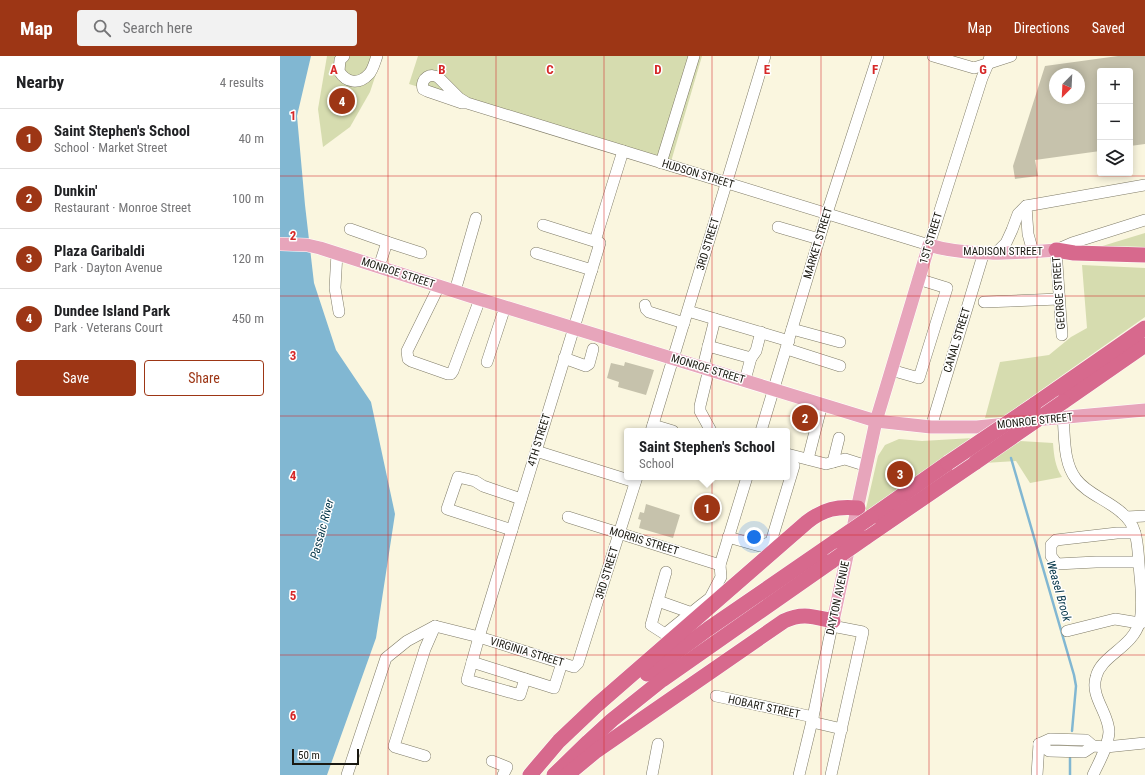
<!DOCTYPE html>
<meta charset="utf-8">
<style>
body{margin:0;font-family:"Roboto Condensed",sans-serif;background:#f2f2f2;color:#202124}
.controls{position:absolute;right:12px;top:12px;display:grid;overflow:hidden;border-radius:4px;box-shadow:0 2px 10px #0003}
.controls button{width:36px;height:36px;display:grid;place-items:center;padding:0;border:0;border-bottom:1px solid #e0e0e0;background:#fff;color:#202124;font:20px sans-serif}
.compass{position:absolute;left:769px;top:12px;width:36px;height:36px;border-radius:50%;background:#fff;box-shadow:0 2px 10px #0003;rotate:204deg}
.scale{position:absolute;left:12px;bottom:10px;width:67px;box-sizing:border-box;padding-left:4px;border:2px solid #1a1911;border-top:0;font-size:11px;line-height:14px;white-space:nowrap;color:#1a1911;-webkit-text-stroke:3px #fff;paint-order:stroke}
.you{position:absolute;left:474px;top:481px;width:14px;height:14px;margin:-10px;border:3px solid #fff;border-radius:50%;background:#1a73e8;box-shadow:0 0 0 6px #1a73e833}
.badge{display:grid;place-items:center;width:26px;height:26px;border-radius:50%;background:#9d3615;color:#fff;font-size:13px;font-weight:700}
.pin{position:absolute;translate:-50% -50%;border:2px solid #fff;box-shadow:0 1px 4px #0006}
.popup{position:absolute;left:344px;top:372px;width:166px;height:52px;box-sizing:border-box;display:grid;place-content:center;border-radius:4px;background:#fff;filter:drop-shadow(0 1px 3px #0005);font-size:13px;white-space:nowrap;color:#757577}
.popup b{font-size:15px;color:#202124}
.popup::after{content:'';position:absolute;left:50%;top:100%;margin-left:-8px;border:8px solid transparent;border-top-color:#fff}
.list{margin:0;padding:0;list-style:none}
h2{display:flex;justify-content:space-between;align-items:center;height:52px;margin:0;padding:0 16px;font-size:17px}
h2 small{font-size:13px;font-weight:400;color:#757577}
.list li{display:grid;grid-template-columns:26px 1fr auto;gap:12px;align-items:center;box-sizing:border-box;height:60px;padding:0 16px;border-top:1px solid #e0e0e0}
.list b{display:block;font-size:15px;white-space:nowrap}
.list p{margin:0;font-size:13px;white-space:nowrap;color:#757577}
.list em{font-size:13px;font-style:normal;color:#757577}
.actions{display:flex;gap:8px;padding:12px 16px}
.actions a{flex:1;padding:9px 0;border:1px solid #9d3615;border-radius:4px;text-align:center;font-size:14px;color:#9d3615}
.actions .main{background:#9d3615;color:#fff}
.icon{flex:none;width:22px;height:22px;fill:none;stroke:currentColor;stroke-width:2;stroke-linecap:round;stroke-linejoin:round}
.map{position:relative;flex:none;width:865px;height:719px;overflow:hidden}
header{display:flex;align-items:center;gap:24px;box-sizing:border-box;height:56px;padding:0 20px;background:#9d3615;color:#fff}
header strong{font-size:19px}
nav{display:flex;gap:22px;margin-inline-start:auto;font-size:14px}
.search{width:280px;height:36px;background:#f2f2f2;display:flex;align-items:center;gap:10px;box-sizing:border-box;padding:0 14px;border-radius:4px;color:#757577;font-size:15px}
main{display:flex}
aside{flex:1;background:#fff}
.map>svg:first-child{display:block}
</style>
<header>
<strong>Map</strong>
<div class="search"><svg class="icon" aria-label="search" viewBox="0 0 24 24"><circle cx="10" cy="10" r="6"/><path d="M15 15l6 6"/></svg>Search here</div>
<nav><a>Map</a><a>Directions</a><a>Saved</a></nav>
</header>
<main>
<aside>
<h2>Nearby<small>4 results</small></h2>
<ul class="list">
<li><span class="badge">1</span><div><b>Saint Stephen's School</b><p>School · Market Street</p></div><em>40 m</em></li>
<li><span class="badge">2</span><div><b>Dunkin'</b><p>Restaurant · Monroe Street</p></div><em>100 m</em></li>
<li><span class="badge">3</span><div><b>Plaza Garibaldi</b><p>Park · Dayton Avenue</p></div><em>120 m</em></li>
<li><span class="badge">4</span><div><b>Dundee Island Park</b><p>Park · Veterans Court</p></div><em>450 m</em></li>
</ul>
<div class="actions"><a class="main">Save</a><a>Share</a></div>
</aside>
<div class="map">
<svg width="865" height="719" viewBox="0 0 865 719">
<rect width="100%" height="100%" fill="#faf6df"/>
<!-- green -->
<g fill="#d6dcaf">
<path d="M47,0H102L90,36L70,71L43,91L38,53Z"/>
<path d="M138,0H422L390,109L129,28Z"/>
<path d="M865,177V194L806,195Z"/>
<path d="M802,209L865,212V261L723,361L705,362L720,306L769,299L791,281L807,272Z"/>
<path d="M693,382L773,387C774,400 775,410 782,421L750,427L736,405L657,410L585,457L598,400L605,389L619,383L642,385Z"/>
</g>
<!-- water -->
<path fill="#81b7d2" d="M0,0H31L17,60L25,149L34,227L56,294L91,346L115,458L96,582L47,719H0Z"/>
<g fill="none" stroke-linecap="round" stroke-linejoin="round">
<!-- stream -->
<g stroke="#81b7d2" stroke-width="2.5">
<path d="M731,402L794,619L796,630L792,675"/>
<path d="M790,719V702"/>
</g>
</g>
<!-- building -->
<g fill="#c6c2ac" fill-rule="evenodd">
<path d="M838,0H865V88L850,90V15H820V95L755,104L758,120L735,123L733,110L765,10ZM775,18H799V42H775Z"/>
<path d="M345,306L374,314L366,339L338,331L339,326L327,322L331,307L344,310Z"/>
<path d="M366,448L400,459L393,482L359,472L361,464L358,463L360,456L364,457Z"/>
</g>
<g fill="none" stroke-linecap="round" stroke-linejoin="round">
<defs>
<g id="minor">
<path d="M64,0L60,4L59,15C66,27 79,29 89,18C93,14 95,5 97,0"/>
<path d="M653,0L694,12L731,0"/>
<path d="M187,47H182L147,35L143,33C140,22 151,16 159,22L179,42L187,47L649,189L702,22L708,8L710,0"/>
<path d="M381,107L414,0"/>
<path d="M746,150L748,178L753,196"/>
<path d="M498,171L539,183"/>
<path d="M70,173L107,186"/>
<path d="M315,185L343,95"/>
<path d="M57,197L55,232L59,256"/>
<path d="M256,197L312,214"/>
<path d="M716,197L726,187L732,174L738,158L746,150L865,129"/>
<path d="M99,211L107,186L141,197"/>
<path d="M159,230L127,295L128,303L131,305L168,318H171L173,315L200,243"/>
<path d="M175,235L196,162"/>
<path d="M704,246L779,243"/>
<path d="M365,249L366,253L369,256L404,267"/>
<path d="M408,255L509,285"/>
<path d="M512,273L560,286"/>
<path d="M782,279L776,194L792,187L865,164"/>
<path d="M428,290L471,302"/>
<path d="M507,293L560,310"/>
<path d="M284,302L306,310L309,308L313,293"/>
<path d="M207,306L225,251"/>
<path d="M423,311L435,263"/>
<path d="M429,313L420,350V355L431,375"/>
<path d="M611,314L639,322L667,232L638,223"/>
<path d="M465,324L471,302L476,295L481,276"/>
<path d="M783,361C785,381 783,406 796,423C807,438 828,444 842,457C848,462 853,469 855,477C858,487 858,497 859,507C860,526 864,546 860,565C853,592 821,599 816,621C810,641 829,657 829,676C828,691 819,706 813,719"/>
<path d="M373,369L393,375"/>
<path d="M651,371L704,196"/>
<path d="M371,375L485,0"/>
<path d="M481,375L547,157L598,0"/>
<path d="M256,395L355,426"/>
<path d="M507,398L546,408L565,403L587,410"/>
<path d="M528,403L542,348"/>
<path d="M553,406L559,382"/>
<path d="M288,461L440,509"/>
<path d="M847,461L865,460"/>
<path d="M232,474L167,453L178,421L195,425L203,430L241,443"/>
<path d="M855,477H837L776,484L771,489V500L777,508L816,506H858"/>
<path d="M448,481L480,490L491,486L514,410L507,407"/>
<path d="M386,516L371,569L385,578L421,549L430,542L441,521L440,509L467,421"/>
<path d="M378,545L412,557"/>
<path d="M787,575L835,563L859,567L865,566"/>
<path d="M192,606L274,632L282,607"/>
<path d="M245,623L240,639L187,624L199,581L320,187L263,169"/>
<path d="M436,640L533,661"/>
<path d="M532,666L562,673"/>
<path d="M759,688L769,695L804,696L813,690L826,691L865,687"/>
<path d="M759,688L770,683L806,684L813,690"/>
<path d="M145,700L115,691L114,690L145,593L155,570"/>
<path d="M212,705L227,711L223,719"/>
<path d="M67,719L106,602L127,585L155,570L199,581L294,611L298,607L357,421"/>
<path d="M372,719L378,688"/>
<path d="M519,719L533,661L553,565"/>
<path d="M551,719L583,576L552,570"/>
<path d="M757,719L759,688"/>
</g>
<g id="major">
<path d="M0,188L27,189L40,192L196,242L596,365L651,371H697L727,368"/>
<path d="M754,364L865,354"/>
<path d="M553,565L596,365L649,189C687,201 736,197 776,194"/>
</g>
<g id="highway">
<path d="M776,194L794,197L865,199"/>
<path d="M783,346L865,289"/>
<path d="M754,349L865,272"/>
<path d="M591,461L668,407"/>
<path d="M585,482L696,406"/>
<path d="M367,618L428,573L556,485"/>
<path d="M250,719L279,685L317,649L527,466C544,453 557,450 578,452"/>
<path d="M274,719L308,686L332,664L382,624L552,505"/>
<path d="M287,719L316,695L504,565C523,556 534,561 553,565"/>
</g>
</defs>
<!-- minor casing -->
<use href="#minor" stroke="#7f7b67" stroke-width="12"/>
<!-- major casing -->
<use href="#major" stroke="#fff" stroke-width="14"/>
<!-- highway casing -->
<use href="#highway" stroke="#fff" stroke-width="16"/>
<!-- minor -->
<use href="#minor" stroke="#fff" stroke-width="11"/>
<!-- major -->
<use href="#major" stroke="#e7a5bb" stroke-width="13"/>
<!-- highway -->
<use href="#highway" stroke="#d7698d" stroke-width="15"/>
<defs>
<g id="highway-bridge">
<path d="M696,406L783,346"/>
<path d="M668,407L754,349"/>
<path d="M556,485L591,461"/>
<path d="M552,505L585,482"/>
</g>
</defs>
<!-- highway-bridge casing -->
<use href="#highway-bridge" stroke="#fff" stroke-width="16" stroke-linecap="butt"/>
<!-- highway-bridge -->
<use href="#highway-bridge" stroke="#d7698d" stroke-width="15"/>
</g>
<!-- grid -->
<path fill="none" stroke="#d62828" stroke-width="1" stroke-opacity="0.55" d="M108,0V719M216,0V719M324,0V719M432,0V719M541,0V719M649,0V719M757,0V719M0,120H865M0,240H865M0,360H865M0,479H865M0,599H865"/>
<g text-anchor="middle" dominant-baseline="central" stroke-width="3" stroke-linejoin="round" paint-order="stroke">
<!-- street labels -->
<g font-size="11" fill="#1a1911" stroke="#fff">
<text transform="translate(418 118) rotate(17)">HUDSON STREET</text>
<text transform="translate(651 182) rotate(-73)">1ST STREET</text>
<text transform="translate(538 187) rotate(-73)">MARKET STREET</text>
<text transform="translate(428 188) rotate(-73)">3RD STREET</text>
<text x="723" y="195">MADISON STREET</text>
<text transform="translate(118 217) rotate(18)">MONROE STREET</text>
<text transform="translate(779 237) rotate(-94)">GEORGE STREET</text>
<text transform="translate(677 284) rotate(-73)">CANAL STREET</text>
<text transform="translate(428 313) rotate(17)">MONROE STREET</text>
<text transform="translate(755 365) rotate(-6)">MONROE STREET</text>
<text transform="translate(259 384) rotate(-73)">4TH STREET</text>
<text transform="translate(364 485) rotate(17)">MORRIS STREET</text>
<text transform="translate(327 517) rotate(-73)">3RD STREET</text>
<text transform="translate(558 542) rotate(-78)">DAYTON AVENUE</text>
<text transform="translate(247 596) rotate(17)">VIRGINIA STREET</text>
<text transform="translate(484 651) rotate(12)">HOBART STREET</text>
</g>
<!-- water labels -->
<g font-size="12" font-style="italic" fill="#033447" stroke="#fff">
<text transform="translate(42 473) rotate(-75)">Passaic River</text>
<text transform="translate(779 535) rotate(74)">Weasel Brook</text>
</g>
</g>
<g font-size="13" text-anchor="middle" font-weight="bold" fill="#d62828" stroke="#fff" stroke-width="3" stroke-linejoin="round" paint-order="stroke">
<text x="54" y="18">A</text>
<text x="162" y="18">B</text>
<text x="270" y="18">C</text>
<text x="378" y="18">D</text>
<text x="487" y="18">E</text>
<text x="595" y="18">F</text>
<text x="703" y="18">G</text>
<text x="13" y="64">1</text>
<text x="13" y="184">2</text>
<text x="13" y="304">3</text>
<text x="13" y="424">4</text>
<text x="13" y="544">5</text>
<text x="13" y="664">6</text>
</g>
</svg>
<div class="controls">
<button>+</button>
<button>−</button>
<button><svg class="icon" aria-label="layers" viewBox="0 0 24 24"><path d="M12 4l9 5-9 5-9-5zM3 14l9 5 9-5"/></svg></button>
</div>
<svg class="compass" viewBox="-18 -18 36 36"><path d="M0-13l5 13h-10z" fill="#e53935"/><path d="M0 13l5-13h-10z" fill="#757577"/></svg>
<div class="scale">50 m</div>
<div class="you"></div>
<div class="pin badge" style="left:427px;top:452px">1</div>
<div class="popup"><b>Saint Stephen's School</b>School</div>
<div class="pin badge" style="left:525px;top:362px">2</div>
<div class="pin badge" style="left:620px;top:418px">3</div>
<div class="pin badge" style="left:62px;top:45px">4</div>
</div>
</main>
